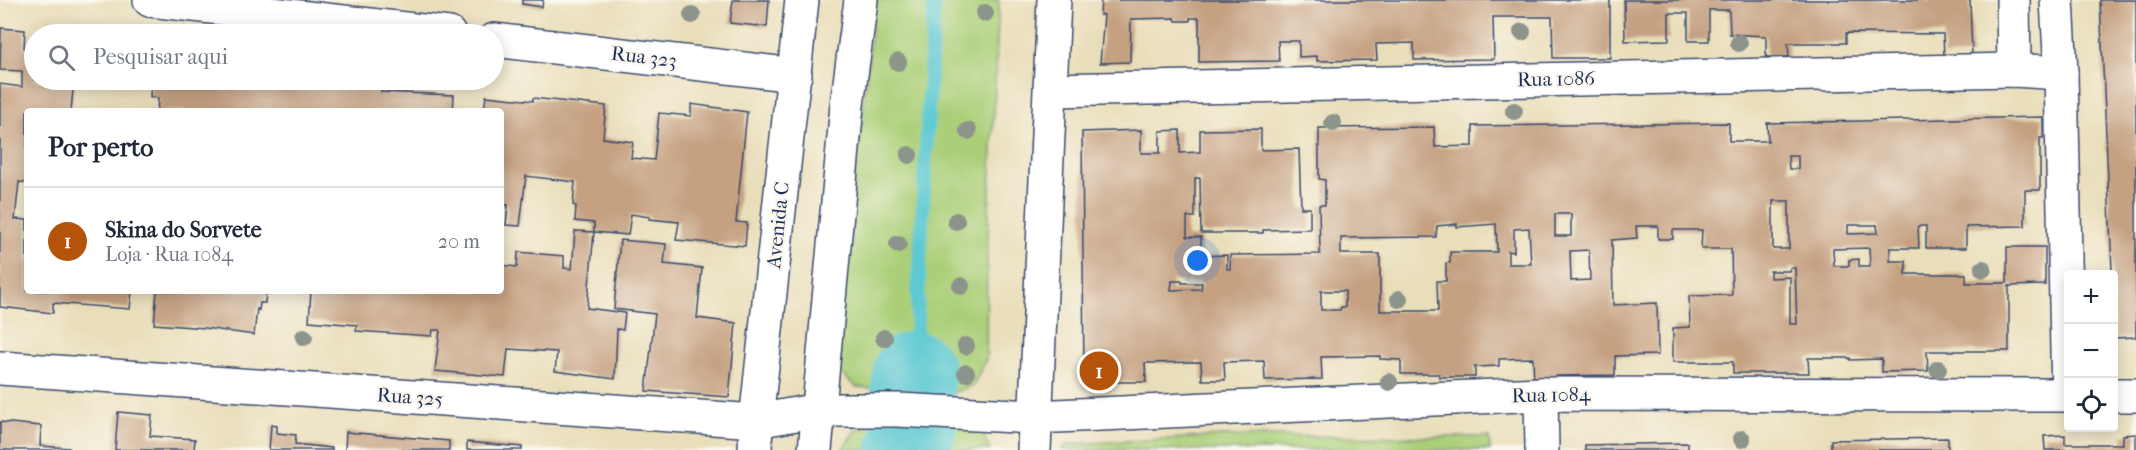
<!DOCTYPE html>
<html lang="pt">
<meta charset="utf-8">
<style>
body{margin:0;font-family:"IM FELL French Canon",serif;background:#f2f2f3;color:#1f2937}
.controls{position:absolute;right:18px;bottom:18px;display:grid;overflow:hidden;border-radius:6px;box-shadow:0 3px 15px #0003}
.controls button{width:54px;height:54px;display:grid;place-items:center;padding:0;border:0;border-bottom:2px solid #e0e1e3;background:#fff;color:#1f2937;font:30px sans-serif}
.you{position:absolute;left:1198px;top:261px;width:21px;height:21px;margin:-15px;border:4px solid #fff;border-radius:50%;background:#1a73e8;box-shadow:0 0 0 9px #1a73e833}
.badge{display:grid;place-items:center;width:39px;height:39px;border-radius:50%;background:#b45309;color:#fff;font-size:20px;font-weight:700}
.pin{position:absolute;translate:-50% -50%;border:3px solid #fff;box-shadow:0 2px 6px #0006}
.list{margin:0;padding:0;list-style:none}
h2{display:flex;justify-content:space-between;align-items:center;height:78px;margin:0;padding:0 24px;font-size:26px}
h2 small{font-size:20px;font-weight:400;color:#747a83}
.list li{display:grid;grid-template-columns:39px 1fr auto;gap:18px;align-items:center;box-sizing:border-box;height:108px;padding:0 24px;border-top:2px solid #e0e1e3}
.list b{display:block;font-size:22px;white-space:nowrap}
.list p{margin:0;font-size:20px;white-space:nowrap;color:#747a83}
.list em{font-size:20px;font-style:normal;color:#747a83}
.icon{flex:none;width:33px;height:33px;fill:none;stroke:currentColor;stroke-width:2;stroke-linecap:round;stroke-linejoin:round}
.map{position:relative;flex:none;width:2136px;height:450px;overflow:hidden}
.search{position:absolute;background:#fff;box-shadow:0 3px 15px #0003;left:24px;top:24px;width:480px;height:66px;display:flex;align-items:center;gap:15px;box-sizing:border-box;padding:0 21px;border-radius:33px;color:#747a83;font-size:22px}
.panel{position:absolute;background:#fff;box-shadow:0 3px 15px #0003;left:24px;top:108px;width:480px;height:186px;border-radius:6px}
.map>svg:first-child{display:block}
</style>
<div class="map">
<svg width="2136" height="450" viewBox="0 0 2136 450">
<rect width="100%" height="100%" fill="#fbf7ec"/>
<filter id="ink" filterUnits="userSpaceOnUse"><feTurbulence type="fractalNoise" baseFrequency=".0167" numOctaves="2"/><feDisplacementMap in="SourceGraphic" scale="12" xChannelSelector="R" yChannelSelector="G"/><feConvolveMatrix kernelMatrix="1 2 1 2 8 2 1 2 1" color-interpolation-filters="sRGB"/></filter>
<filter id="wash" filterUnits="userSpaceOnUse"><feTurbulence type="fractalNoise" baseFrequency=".008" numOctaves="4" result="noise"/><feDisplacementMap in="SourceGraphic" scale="24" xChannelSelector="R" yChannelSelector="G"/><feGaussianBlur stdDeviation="1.35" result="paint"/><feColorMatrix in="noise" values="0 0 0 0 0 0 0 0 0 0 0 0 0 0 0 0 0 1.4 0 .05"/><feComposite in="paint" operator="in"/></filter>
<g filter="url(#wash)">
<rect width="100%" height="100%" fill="#e9deba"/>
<!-- green -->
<g fill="#aacf78" stroke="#627f6b" stroke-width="1.5">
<path d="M875,0H999L987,255L986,359L973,386L949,394L856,387L841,373L835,354Z"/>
<path d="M976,419L990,450H842L856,429L917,421Z"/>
<path d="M1226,436L1489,437L1490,450H1062L1069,444Z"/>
</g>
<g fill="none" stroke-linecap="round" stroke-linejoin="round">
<!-- stream -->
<path stroke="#5dc9d3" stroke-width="14" d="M914,372L934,0"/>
<!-- river -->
<path stroke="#5dc9d3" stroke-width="82" d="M908,450L917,421L912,391L914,372"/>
</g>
<g id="blocks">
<!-- building -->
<g fill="#c5a081" fill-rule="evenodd">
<path d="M522,0H543L542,7L522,4Z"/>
<path d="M733,0H769L767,27L730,23Z"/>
<path d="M1101,0H1610V58H1553L1552,17H1493L1494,59L1414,60V43L1376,44L1377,60L1317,61V56L1299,57V41H1278L1279,61L1199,62V18H1190V21H1176L1175,18L1131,19L1130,62L1100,63L1104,15H1100Z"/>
<path d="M1624,0H1970L1972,55L1944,56L1943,34L1846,33V43H1788L1789,57H1766V36L1730,34L1729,10H1709V41H1688V13H1669V40L1625,41Z"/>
<path d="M2100,0H2136V337L2115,338Z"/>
<path d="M1,28L25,30L24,48L34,49V80H74L71,111H27V183L19,182L15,219L27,220V291H132L130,309L53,303V313L0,307V84L22,87V71L0,70Z"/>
<path d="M151,80H382L381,92L454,95L453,111H157L158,98L150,97Z"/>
<path d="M486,96L533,101V98L606,106L603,138L633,142L631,158L654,160L659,113L691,116V104L747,112L736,222L747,223L745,246L676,240L679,222L649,219L650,217L631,214L628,235L594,232V223L575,221L576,206L573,205L575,182L526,176L520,226L506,225L508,205L501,204V111H484Z"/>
<path d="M2043,117V138H2040V190H2025V226L1966,227V248H1926V226H1918L1919,248H1890V261H1906V274H1966V283H2007V247H2045V285L2009,286V351H1927L1928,371L1882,372V359L1850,360V358H1808L1809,373H1733V362H1673V328L1690,327L1689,296L1732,295L1731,249H1701L1702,230H1673V239H1658V226H1636L1637,238L1612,240L1613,305L1657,303L1658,355L1615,356V375L1557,376V384H1534L1533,358L1499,359V366L1475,367V377H1439V374H1401V360L1380,359V356L1321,357L1322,379L1265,380L1264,361L1224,362L1225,380H1202L1201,362L1145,363L1146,382H1084L1082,132L1141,130V153H1160V131L1180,130V153L1200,152V130L1261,129V150L1299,149L1301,208H1310V229L1263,230V233H1201L1200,178H1195V217H1187V237H1201V256L1227,255V269H1230V255L1320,254L1319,205H1325V180L1319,179V128L1434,127L1435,147L1473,146V126L1729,123V141H1768L1767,123ZM1788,156H1798V169H1789ZM1773,201H1789V249H1773ZM1555,214H1571V236H1555ZM1457,224V227L1496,224L1497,252H1450V263H1446V281H1437L1438,311H1380V254H1341V238L1436,237L1437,226ZM1848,225H1877L1878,233L1848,234ZM1529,228L1531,264H1508V251L1514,252V229ZM1869,248L1870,266H1859V259L1849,260V266H1834L1833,249ZM1589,250L1590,280L1571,281L1570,251ZM1790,268H1795L1797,324H1790V277L1770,278V271H1789ZM1172,281H1182V283H1202L1201,289L1171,290ZM1321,291H1345V307H1341L1340,310H1321Z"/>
<path d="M575,231L594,232L587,308L625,313L623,330L617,329L615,379L555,371L557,352L508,349L505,377L435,371L440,330H433L432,336L356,331L357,325L309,321L311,291H501V265L517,267L518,252L564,256V268L572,269Z"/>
<path d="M620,240L666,244L664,264L702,268L697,318L736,323L729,397L646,391L655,314L614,309Z"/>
<path d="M157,291H266L265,303H260L259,310L257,309L254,335L205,328L154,324Z"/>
<path d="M118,412L152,415L150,436L195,439L194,450H115Z"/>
<path d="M0,422L41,426L40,446L69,448V450H0Z"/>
<path d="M271,425L277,426V433L296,435L295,444L332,448V450H269Z"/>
<path d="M346,432L449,441V450H345Z"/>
<path d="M2136,434V450H2045L2044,436L2065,435V444H2123V435Z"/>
<path d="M1948,438V450H1831V440Z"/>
<path d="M467,442L522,447V450H467Z"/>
<path d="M1688,443V450H1585V445Z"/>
</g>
</g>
</g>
<g filter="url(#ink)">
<use href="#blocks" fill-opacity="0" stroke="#3a496c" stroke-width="1.5"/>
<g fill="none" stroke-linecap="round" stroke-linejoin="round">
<defs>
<g id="minor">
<path d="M150,0L449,34"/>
<path d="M2013,0L2014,70"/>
<path d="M2057,0L2061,73L2068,395"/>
<path d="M494,40L795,75"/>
<path d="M1051,90L2014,70L2061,73"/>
<path d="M0,368L756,421L819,410H897L1034,417L1541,394L2068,395"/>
<path d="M1541,394L1542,450"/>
<path d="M2114,395H2136"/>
</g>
<g id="tertiary">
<path d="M755,450L756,421L802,0"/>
<path d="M815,450L847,105L861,0"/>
<path d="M1034,450L1054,0"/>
</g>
</defs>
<!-- minor casing -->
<use href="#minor" stroke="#3a496c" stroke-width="36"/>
<!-- tertiary casing -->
<use href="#tertiary" stroke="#3a496c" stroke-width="36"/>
<!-- minor -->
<use href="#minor" stroke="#fff" stroke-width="33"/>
<!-- tertiary -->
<use href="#tertiary" stroke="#fff" stroke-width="33"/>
</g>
<!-- trees -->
<g fill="#8c948b">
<circle cx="985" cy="13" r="9"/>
<circle cx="692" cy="15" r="9"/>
<circle cx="1522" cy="32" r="9"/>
<circle cx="1739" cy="43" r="9"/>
<circle cx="898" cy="62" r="9"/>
<circle cx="1514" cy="111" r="9"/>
<circle cx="1333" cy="123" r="9"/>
<circle cx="968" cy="131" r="9"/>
<circle cx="909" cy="155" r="9"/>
<circle cx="956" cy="221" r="9"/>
<circle cx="898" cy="244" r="9"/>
<circle cx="1983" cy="269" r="9"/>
<circle cx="961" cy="286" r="9"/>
<circle cx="1399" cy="299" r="9"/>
<circle cx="304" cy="337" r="9"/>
<circle cx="884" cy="338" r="9"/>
<circle cx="966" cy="346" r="9"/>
<circle cx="1938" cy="369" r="9"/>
<circle cx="966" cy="373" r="9"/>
<circle cx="1389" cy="382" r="9"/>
<circle cx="1742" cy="439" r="9"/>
</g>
</g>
<g text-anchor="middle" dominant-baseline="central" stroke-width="4.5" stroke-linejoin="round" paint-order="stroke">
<!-- street labels -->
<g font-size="20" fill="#1b2f5e" stroke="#fbf7ec">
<text transform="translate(644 57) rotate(7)">Rua 323</text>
<text transform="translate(1556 79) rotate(-1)">Rua 1086</text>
<text transform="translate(778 225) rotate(-84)">Avenida C</text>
<text transform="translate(1551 395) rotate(-1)">Rua 1084</text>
<text transform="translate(410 397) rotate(4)">Rua 325</text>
</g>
</g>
</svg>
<div class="controls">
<button>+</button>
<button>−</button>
<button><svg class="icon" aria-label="locate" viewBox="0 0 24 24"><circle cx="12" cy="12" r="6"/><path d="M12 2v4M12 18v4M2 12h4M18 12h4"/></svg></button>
</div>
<div class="you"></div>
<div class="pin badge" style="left:1099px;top:371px">1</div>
<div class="search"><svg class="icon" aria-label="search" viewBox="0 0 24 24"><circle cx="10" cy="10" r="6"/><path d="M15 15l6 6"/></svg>Pesquisar aqui</div>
<section class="panel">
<h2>Por perto<small></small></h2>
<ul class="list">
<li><span class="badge">1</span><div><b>Skina do Sorvete</b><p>Loja · Rua 1084</p></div><em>20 m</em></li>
</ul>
</section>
</div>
